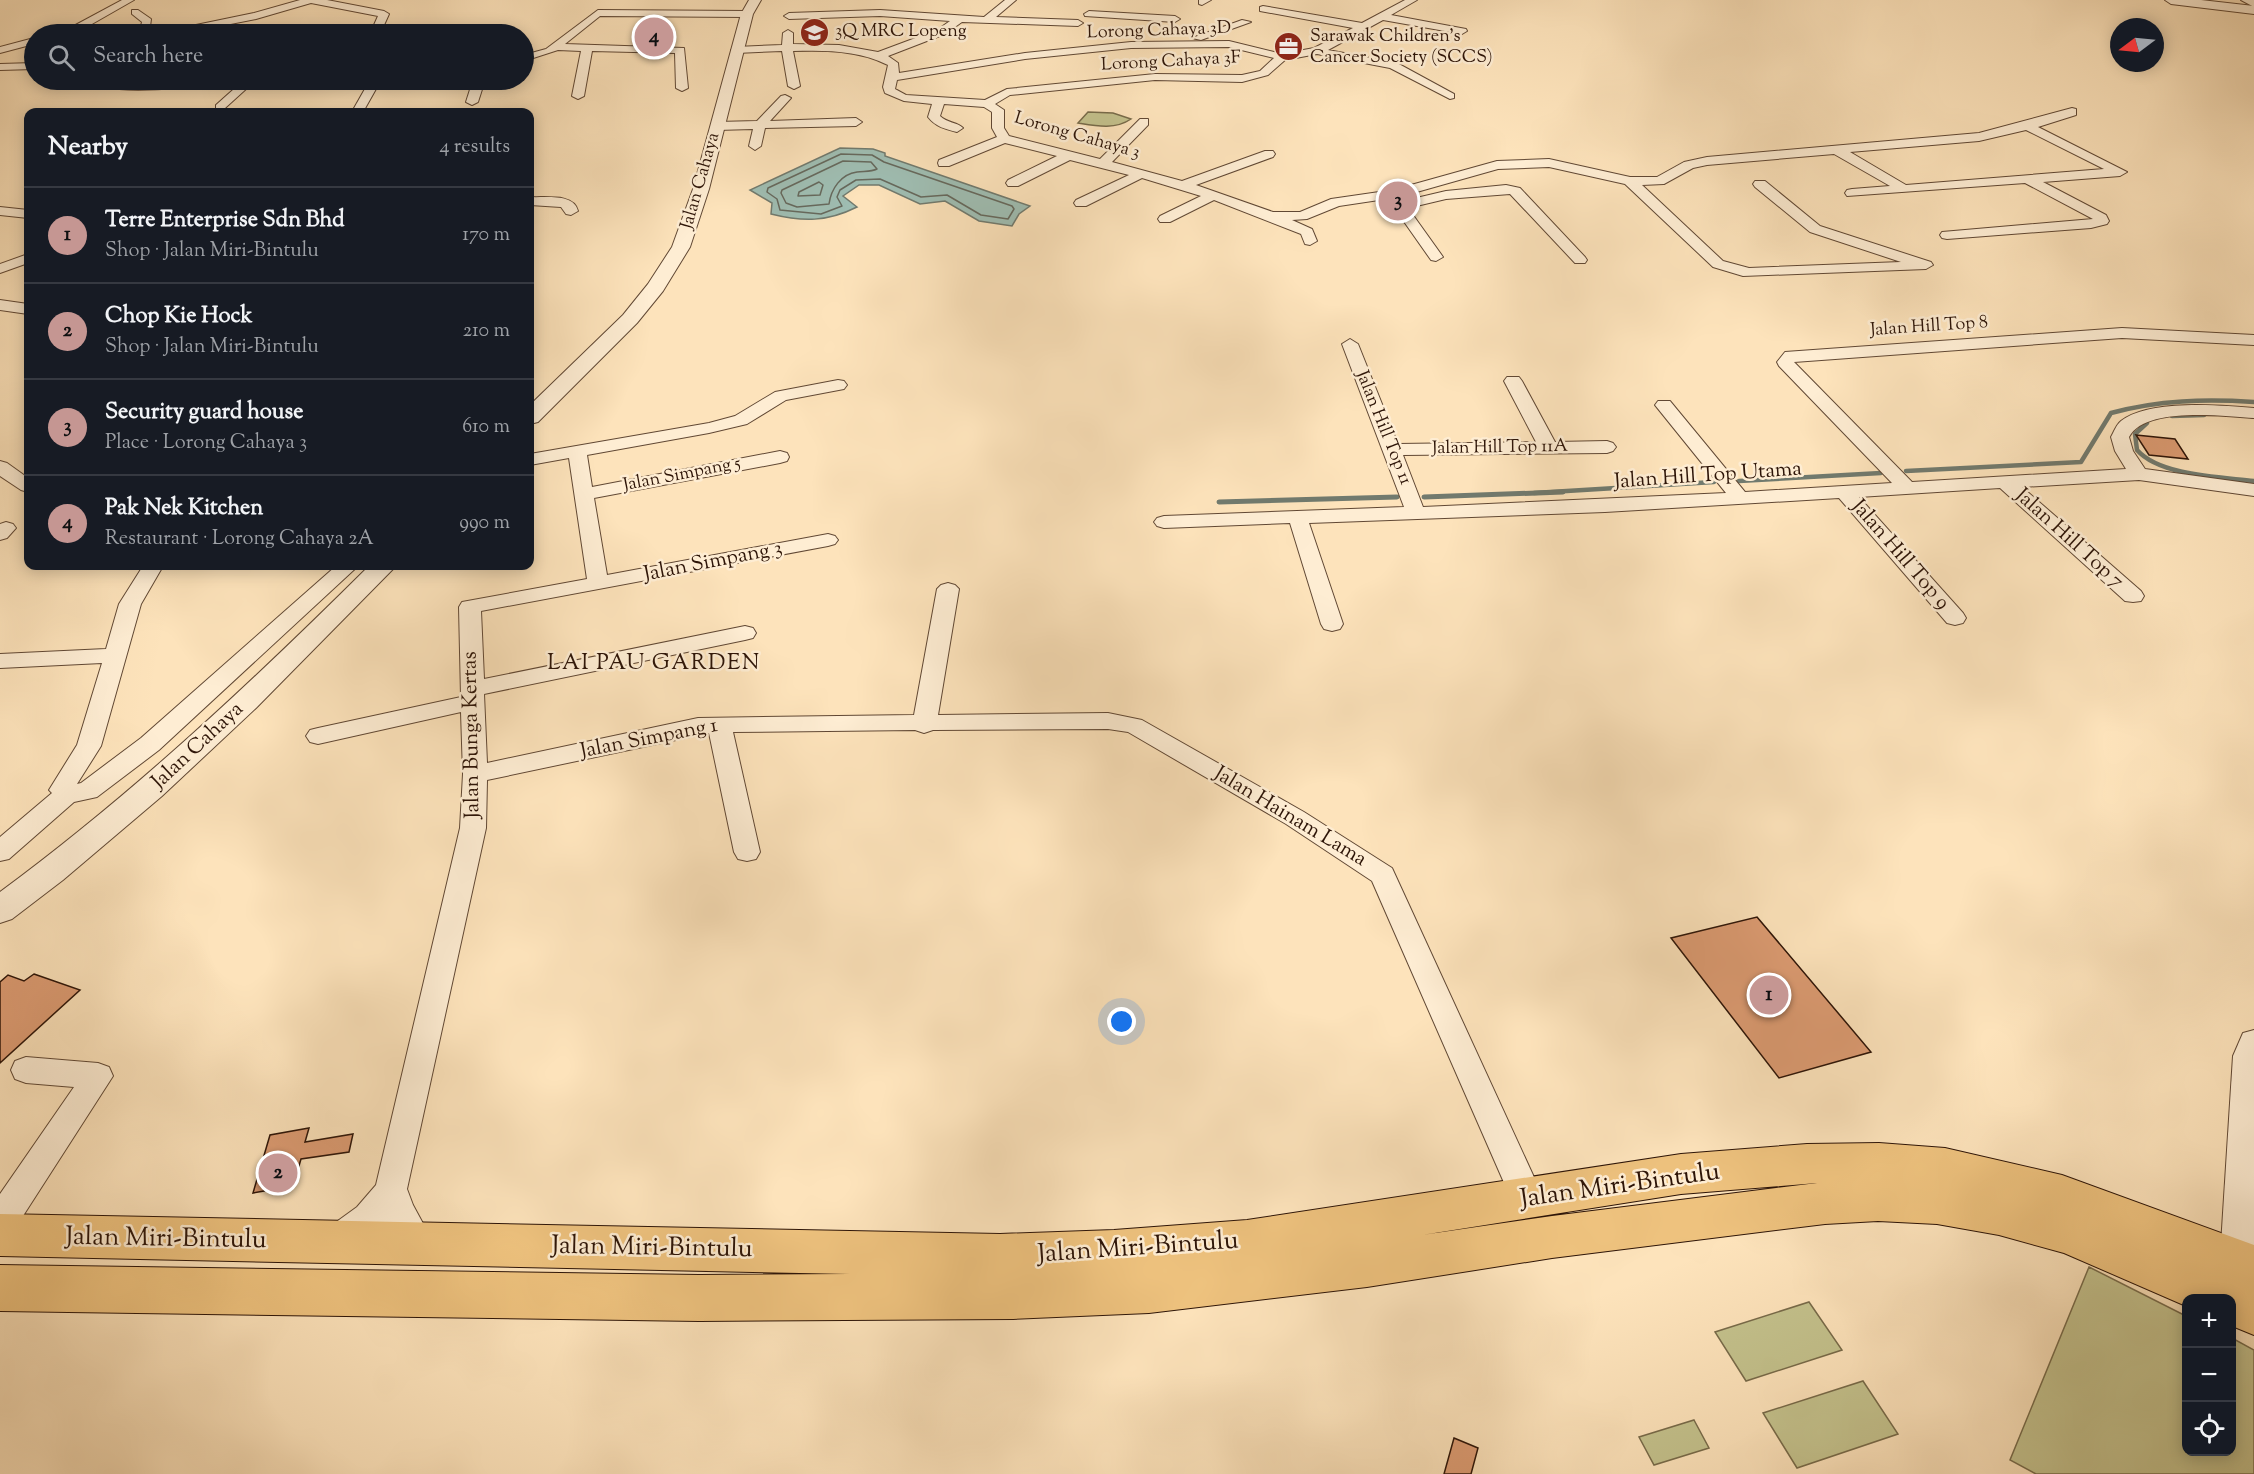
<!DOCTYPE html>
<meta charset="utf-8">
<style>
body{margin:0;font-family:"Sorts Mill Goudy",serif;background:#20242c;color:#f1f3f6}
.controls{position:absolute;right:18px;bottom:18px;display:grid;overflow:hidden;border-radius:12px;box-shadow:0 3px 15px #0003}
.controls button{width:54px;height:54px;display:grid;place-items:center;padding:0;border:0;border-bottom:2px solid #363941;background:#171b24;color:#f1f3f6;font:30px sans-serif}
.compass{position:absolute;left:2110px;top:18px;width:54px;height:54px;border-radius:50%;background:#171b24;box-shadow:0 3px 15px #0003;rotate:254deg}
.you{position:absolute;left:1122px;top:1022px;width:21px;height:21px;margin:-15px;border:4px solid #fff;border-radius:50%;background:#1a73e8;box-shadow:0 0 0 9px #1a73e833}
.badge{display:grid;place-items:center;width:39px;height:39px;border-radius:50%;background:#c59692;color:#111;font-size:20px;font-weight:700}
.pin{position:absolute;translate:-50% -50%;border:3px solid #fff;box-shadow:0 2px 6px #0006}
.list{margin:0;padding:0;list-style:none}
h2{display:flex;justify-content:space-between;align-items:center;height:78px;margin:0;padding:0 24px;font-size:26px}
h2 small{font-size:20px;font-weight:400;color:#9ea1a6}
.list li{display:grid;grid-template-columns:39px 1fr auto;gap:18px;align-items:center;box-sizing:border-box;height:96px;padding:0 24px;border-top:2px solid #363941}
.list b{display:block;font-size:22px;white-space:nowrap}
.list p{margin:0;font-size:20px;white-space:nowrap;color:#9ea1a6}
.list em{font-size:20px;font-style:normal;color:#9ea1a6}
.icon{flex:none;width:33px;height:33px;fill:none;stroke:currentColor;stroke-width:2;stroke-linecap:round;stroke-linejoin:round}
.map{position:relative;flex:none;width:2254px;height:1474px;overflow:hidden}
.search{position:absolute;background:#171b24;box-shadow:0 3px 15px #0003;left:24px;top:24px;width:510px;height:66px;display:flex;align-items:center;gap:15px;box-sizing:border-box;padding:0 21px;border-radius:33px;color:#9ea1a6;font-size:22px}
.panel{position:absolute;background:#171b24;box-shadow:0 3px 15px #0003;left:24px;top:108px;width:510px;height:462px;border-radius:12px}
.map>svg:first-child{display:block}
</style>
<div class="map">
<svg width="2254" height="1474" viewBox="0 0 2254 1474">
<rect width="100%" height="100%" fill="#fde3bb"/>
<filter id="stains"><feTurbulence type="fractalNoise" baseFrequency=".00333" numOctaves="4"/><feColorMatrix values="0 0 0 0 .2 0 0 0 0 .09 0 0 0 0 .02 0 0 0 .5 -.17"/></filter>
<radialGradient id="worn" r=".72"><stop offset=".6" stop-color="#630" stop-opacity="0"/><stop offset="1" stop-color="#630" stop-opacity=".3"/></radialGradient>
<!-- green -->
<g fill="#c4c28d" stroke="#786b4a" stroke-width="1.5">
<path d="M1088,112L1113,113L1131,119C1115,130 1096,126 1078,123Z"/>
<path d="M2089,1267L2186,1316V1452H2232V1338L2254,1350V1474H2036L2010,1460Z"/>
<path d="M1809,1302L1842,1350L1746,1381L1715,1332Z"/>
<path d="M1863,1381L1898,1434L1797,1468L1763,1413Z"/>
<path d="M1694,1420L1709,1448L1654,1465L1639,1437Z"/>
</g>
<!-- water -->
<path fill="#9fbeb3" stroke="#717a6e" stroke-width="1.5" d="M840,148L873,149L885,153V156L1030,206L1019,214L1012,226L979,221L945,201L920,204L879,185H859L843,196L857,207C827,222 803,222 771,214L772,203L750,190Z"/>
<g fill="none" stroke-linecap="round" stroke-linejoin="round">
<!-- shore -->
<g stroke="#66695d" stroke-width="1.5">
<path d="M841,154L872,155L884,162L1012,206L1014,209L1008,219L981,215L947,195L921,197L880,179L856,180L840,190L837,197L842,206L821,214L780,210L777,199L767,192L768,188Z"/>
<path d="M843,161L871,162L877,169C871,172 864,171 857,172C841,174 831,189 829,204L797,207L786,203L781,193L782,190Z"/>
<path d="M819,182L823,185L820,195L798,196L799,192Z"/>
</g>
<!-- stream-far1 -->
<g stroke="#717a6e" stroke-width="4.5">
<path d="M2172,416L2204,415"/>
<path d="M2147,423L2135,434L2137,450C2160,476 2221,477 2254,481"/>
<path d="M1906,471L2081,462L2111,413C2159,400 2205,399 2254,402"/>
<path d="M1739,481L1881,473"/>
<path d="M1534,493L1714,482"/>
</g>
<!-- stream -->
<g stroke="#717a6e" stroke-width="5">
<path d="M1424,497L1563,492"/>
<path d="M1219,502L1397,497"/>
</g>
</g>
<!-- building -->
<g fill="#dc9b72" stroke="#2d1407" stroke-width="1.5">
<path d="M2136,435L2175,439L2188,459L2149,455Z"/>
<path d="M1757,917L1871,1052L1779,1078L1671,938Z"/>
<path d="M34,974L80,990L0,1063V982L8,975L24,981Z"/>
<path d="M309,1128L305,1142L353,1134L349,1152L301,1159L293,1186L253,1193L270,1135Z"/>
<path d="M1454,1438L1478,1448L1471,1474H1444Z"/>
</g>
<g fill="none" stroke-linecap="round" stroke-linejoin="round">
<defs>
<g id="minor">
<path d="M122,0H134L78,32L54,34L70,28Z"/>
<path d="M300,0H327L384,11L389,14L380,34H370L378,16L311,3L256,19L180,34H162L167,31L254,13Z"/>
<path d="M1005,0H1016L996,17L1078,20L1083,23L1078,26L962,22L945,34L888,56L898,63L899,73L1025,53L1131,42L1229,41L1282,54L1314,48L1353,28L1260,11V7L1263,6L1362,23L1405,0H1417L1391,15L1466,29L1467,31L1462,34L1383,20L1328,50L1397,63L1454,94V98L1450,99L1390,68L1317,54L1285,60L1268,75L1242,82L1155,80L1010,95L995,104L1004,110V128L1009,136L1100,159L1140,119H1148V125L1112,162L1182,181L1265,151H1273L1275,154L1273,157L1196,185L1273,212H1300L1331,199L1393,190L1497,161L1549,159L1630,177H1657L1684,162L1707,157L1979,133L2072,108L2076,109V115L2038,127L2127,172L2120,176L2043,182L2106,215L2109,221L2107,224L2091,228L1947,239L1942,238L1940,235L1942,232L2093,219L2025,183L1847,196L1845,193L1847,190L1852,189L1890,186L1834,154L1707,165L1693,168L1664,184L1642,185L1723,261L1749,268L1901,262L1810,232L1755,187L1753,184L1755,181H1765L1820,226L1931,262L1933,265L1926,269L1743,276L1713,267L1625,184L1549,167L1498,169L1399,197L1339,206L1307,219L1292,220L1312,229L1317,241L1310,245L1305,244L1301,234L1214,200L1170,222H1160L1158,219L1160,216L1201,196L1142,178L1086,206H1076L1074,203L1076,200L1129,175L1070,160L1018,186H1008L1006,183L1008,180L1057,156L1005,143L949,166H939L938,163L939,160L997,137L992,128V112L984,107L944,104L940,116C947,123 957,122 963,128L957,132C945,129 936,127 928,117L932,104L904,101L885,93L883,87L888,65C858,50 825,50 793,51L800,86L794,89L788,86L782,51L736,53L731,50L736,47L782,45L783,33L788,30L793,33V44L839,45L878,52L937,30L950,21L880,16L789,19L784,16L789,13L880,10L984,17ZM1229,47L1274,58L1260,71L1242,75L1155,74L1007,89L985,100L906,95L895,89L897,80L1025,59L1131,48ZM2026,130L2104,169L1906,185L1850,152L1979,141Z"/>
<path d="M1199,0H1211L1202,5L1199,4Z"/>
<path d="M2241,0H2254V7Z"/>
<path d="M132,10H138L151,19L149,34H139L142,22L132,14Z"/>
<path d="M598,10L747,11L752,14L747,17L600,16L565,44L684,48L688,88L682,91L676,88L675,53L592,51L584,96L578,99L572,96L581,51L558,50L524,61V55L546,49Z"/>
<path d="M1089,11L1175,16L1180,19L1175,22L1085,16L1084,14Z"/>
<path d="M1242,20L1251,22L1201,40L1192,38Z"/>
<path d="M34,38V44L0,53V47Z"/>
<path d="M34,63V69L0,70V64Z"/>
<path d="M87,80L152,84L198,80H236L230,83C204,86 104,98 87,80Z"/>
<path d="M244,80H256L224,109H216V105Z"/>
<path d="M370,80H381L363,112H355L353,110Z"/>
<path d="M473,80H485L478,102L472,105L466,102Z"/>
<path d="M785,95L791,98L770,121L856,118L862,122L856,126L765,128L761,146L755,150L749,146L753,129L717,130L711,126L717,122L757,121L781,96Z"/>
<path d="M1506,185L1520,188L1585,257L1587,260L1585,263H1575L1510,194L1446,199L1408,208L1443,257L1436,261L1431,260L1393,206L1395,203L1446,191Z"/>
<path d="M530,197C545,198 574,193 578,211L571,215L566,214L561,207L530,205Z"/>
<path d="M0,207L28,210V218L0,215Z"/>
<path d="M28,254V263L0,273V264Z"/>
<path d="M0,300L28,304V314L0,310Z"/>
<path d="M2122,328L2254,335V345L2122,338L1794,362L1912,482L2126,469L2115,451L2111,437C2114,432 2116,425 2121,421C2149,399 2220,405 2254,408V418C2224,416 2145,406 2129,437L2133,451L2145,469L2254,484V496L2139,480L2022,487L2141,591L2144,596L2141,601L2133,602L2125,601L2000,488L1859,497L1963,613L1966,618L1963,623L1955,625L1947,623L1839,498L1605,512L1309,523L1343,624L1340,629L1332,631L1324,629L1321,624L1290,523L1164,528L1157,526L1154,522L1157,518L1164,516L1404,507L1342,344L1350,339L1358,344L1398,444L1536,442L1504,381L1507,377H1519L1522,381L1555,442L1607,441L1613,443L1616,447L1613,451L1607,453L1403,455L1423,507L1726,493L1655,405L1658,401H1670L1745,492L1892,483L1779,366L1777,362L1785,352Z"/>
<path d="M838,380L844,381L847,385L844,389L786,400L747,424L709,433L587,455L592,487L780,451L787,453L789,457L787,461L780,463L594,498L607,575L828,534L835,536L838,540L835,544L828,546L481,611L484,679L745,626L753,628L756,633L753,638L745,640L484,694L487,763L698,718L914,715L937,589L941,585L948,583L955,585L959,589L938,715L1108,713L1142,720L1304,812L1392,868L1544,1199L1540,1210L1528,1214L1516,1210L1372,881L1286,824L1128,732L1108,729L933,730L924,733L915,730L733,732L760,852L756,859L747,861L738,859L734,852L709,733L487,780L486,828L407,1189L413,1205L433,1242L428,1253L416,1258L404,1253L387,1223L360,1245L340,1255L328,1250L323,1239L328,1228L357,1207L376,1185L460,828L463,774L461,712L318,744L310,742L306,736L310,730L318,728L461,697L459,607L462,602L587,579L569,458L530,465V454L709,423L735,416L775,392Z"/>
<path d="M0,461L7,463L28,478V492L21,490L0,476Z"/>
<path d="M6,522L13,524L16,528L7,538L0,540V524Z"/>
<path d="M143,566H163L141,604L101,746L77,784L81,783L141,738L336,566H358L159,750L97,797L74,802L9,859L0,861V837L52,793L49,790L77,745L102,663L0,668V654L106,649L119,604Z"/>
<path d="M2254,1030V1260L2249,1271L2237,1276L2225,1271L2220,1260L2233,1056L2243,1033Z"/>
<path d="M26,1057L98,1063L109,1067L113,1076L12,1233L0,1237V1194L74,1087L26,1083L15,1079L11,1070L15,1061Z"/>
</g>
<g id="tertiary">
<path d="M749,0H761L753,14L709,189L690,247L663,291L637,323L538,422L530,424V405L623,315L648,284L672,247L693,189L741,14Z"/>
<path d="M2165,0H2201L2254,6V14L2171,4Z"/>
<path d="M369,566H396L256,708L162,796L63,880L12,919L0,923V892C133,794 252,682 369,566Z"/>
</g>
<path id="trunk" d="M1879,1143L1945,1148L2062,1175L2254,1245V1335L2232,1326V1298H2186V1306L2064,1253L1999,1235L1937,1224L1878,1221L1825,1224L1552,1258L1367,1287L1149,1313L1013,1319L699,1321L0,1311V1265L699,1275L850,1274L0,1256V1214L1000,1234L1114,1230L1247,1220L1681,1154L1807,1144ZM1817,1183L1552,1216L1422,1235L1681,1194Z"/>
</defs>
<!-- minor casing -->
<use href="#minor" stroke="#614834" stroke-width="2"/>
<!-- tertiary casing -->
<use href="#tertiary" stroke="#614834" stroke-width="2"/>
<!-- trunk casing -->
<use href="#trunk" stroke="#2d1407" stroke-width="2"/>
<!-- minor -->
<use href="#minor" fill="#feedd3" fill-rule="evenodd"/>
<!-- tertiary -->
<use href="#tertiary" fill="#feedd3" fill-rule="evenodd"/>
<!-- trunk -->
<use href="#trunk" fill="#eec27e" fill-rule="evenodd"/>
</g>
<!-- icons -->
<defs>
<symbol id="school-disc" viewBox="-11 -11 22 22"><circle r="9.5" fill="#8f2418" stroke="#feedd3"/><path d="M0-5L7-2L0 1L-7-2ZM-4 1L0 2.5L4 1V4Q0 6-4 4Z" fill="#fff"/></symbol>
<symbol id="office-disc" viewBox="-11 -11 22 22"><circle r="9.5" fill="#8f2418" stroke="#feedd3"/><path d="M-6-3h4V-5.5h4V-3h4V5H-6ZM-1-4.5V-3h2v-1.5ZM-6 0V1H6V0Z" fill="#fff"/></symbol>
</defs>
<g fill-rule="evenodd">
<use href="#school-disc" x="798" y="16" width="33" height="33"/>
<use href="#office-disc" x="1272" y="30" width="33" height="33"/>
</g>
<g text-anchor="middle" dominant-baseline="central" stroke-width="5" stroke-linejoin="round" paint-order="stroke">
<!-- far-street labels -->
<g font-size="18" fill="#2d1407" stroke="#feedd3">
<text transform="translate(1159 31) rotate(-2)">Lorong Cahaya 3D</text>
<text transform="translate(1171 62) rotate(-3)">Lorong Cahaya 3F</text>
<text transform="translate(1077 136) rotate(16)">Lorong Cahaya 3</text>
<text transform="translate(701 181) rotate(-74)">Jalan Cahaya</text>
<text transform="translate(1929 327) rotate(-4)">Jalan Hill Top 8</text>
<text transform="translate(1383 428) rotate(68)">Jalan Hill Top 11</text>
<text transform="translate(1500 448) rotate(-1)">Jalan Hill Top 11A</text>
<text transform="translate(682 475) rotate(-11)">Jalan Simpang 5</text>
</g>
<!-- far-poi labels -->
<g font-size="18" fill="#2d1407" stroke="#feedd3" text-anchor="start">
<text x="835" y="32">3Q MRC Lopeng</text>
<text x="1310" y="37">Sarawak Children's<tspan x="1310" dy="21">Cancer Society (SCCS)</tspan></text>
</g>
<!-- street labels -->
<g font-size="21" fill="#2d1407" stroke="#feedd3">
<text transform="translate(1708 476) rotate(-4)">Jalan Hill Top Utama</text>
<text transform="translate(2069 539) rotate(42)">Jalan Hill Top 7</text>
<text transform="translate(1900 555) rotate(49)">Jalan Hill Top 9</text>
<text transform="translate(713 562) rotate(-11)">Jalan Simpang 3</text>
<text transform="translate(472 735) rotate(-91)">Jalan Bunga Kertas</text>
<text transform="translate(649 739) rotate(-11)">Jalan Simpang 1</text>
<text transform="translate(198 746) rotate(-43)">Jalan Cahaya</text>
<text transform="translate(1290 817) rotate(31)">Jalan Hainam Lama</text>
</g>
<!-- neighbourhood labels -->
<g font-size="22" letter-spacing="1.5" fill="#2d1407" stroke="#feedd3">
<text x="654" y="664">LAI PAU GARDEN</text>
</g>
<!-- near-street labels -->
<g font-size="26" fill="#2d1407" stroke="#feedd3">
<text transform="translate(1620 1186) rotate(-8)">Jalan Miri-Bintulu</text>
<text transform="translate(166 1239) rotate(1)">Jalan Miri-Bintulu</text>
<text transform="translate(652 1248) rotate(1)">Jalan Miri-Bintulu</text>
<text transform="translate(1138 1248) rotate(-4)">Jalan Miri-Bintulu</text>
</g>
</g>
<rect width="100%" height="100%" filter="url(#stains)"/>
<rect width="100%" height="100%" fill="url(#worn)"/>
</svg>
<div class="controls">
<button>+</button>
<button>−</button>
<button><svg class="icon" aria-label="locate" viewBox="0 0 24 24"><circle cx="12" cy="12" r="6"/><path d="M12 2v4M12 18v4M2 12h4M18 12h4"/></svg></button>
</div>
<svg class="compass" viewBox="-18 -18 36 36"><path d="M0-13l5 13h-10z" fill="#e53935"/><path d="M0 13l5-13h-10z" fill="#9ea1a6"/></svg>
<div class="you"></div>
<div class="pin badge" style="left:1769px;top:995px">1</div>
<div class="pin badge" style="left:278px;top:1173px">2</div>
<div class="pin badge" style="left:1398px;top:201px">3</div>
<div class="pin badge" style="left:654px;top:37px">4</div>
<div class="search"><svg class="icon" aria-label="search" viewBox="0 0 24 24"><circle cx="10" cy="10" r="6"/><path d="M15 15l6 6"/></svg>Search here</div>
<section class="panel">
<h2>Nearby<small>4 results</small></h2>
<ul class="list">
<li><span class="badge">1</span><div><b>Terre Enterprise Sdn Bhd</b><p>Shop · Jalan Miri-Bintulu</p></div><em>170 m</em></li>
<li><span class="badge">2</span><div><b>Chop Kie Hock</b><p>Shop · Jalan Miri-Bintulu</p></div><em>210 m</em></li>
<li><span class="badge">3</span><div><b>Security guard house</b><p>Place · Lorong Cahaya 3</p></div><em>610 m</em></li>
<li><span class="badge">4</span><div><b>Pak Nek Kitchen</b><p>Restaurant · Lorong Cahaya 2A</p></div><em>990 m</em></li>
</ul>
</section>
</div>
